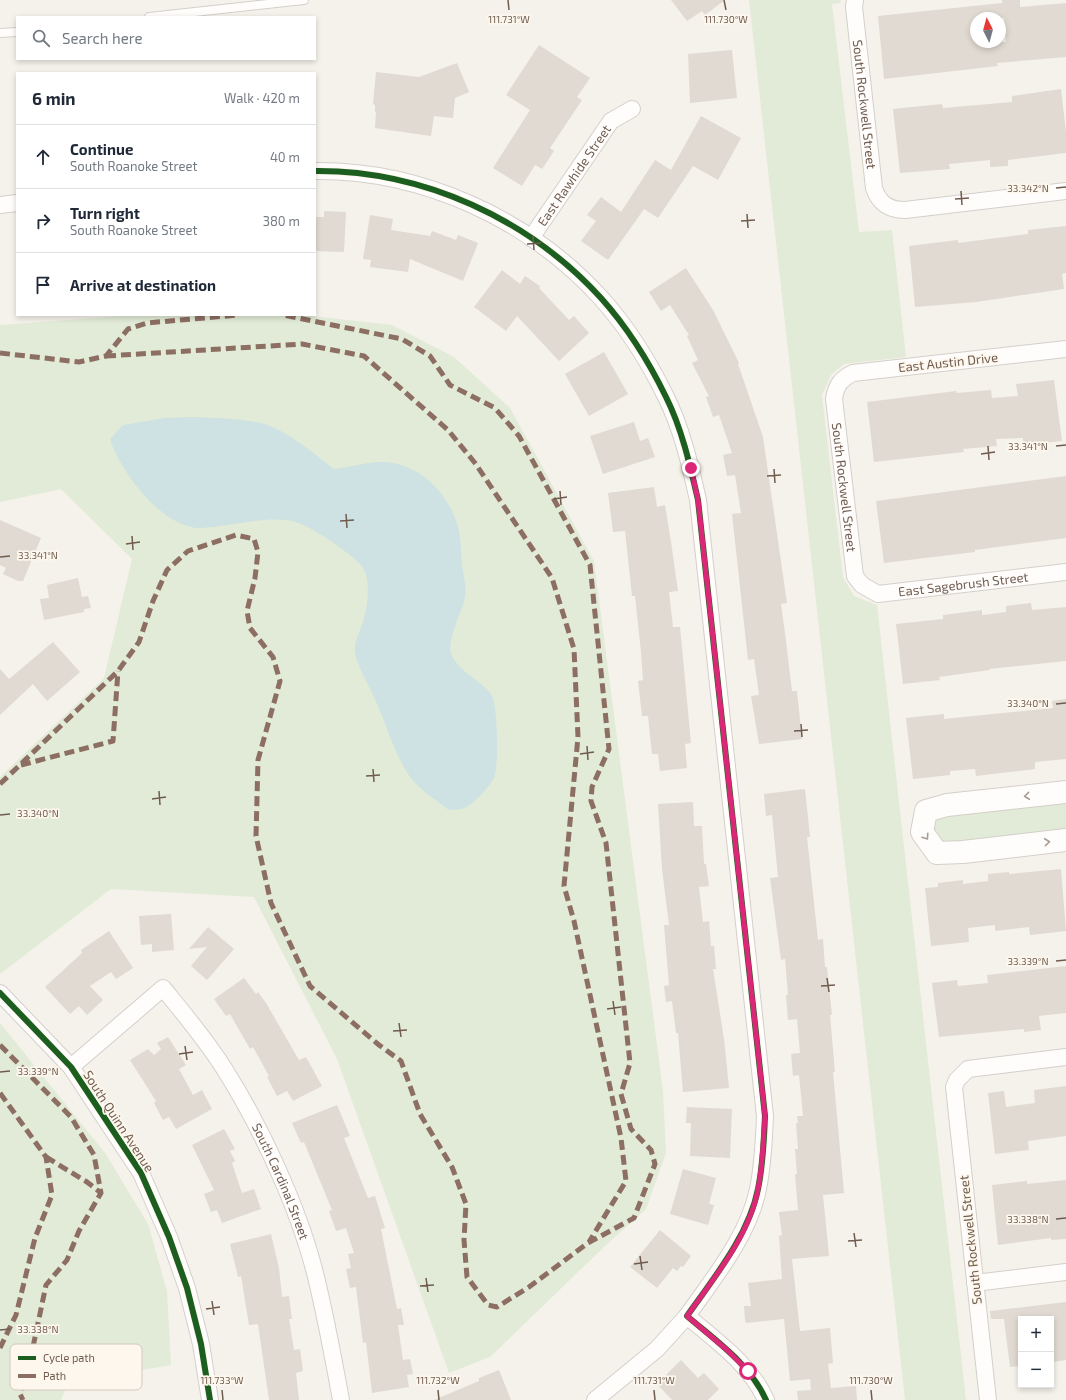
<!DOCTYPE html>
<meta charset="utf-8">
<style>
body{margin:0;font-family:"Exo 2",sans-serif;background:#f2f2f3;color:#1f2937}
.controls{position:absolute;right:12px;bottom:12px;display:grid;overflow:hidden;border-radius:0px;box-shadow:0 2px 6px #0003}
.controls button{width:36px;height:36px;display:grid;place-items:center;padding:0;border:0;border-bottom:1px solid #e0e1e3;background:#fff;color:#1f2937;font:20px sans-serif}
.compass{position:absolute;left:970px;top:12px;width:36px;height:36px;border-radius:50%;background:#fff;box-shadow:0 2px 6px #0003;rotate:354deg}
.stop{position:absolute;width:12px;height:12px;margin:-9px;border:3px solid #db2777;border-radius:50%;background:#fff}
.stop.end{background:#db2777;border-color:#fff;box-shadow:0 1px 4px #0008}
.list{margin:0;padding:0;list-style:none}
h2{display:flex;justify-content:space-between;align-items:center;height:52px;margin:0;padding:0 16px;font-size:17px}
h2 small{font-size:13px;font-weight:400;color:#747a83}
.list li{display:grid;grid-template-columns:26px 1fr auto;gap:12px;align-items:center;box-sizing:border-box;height:64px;padding:0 16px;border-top:1px solid #e0e1e3}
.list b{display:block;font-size:15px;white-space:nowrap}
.list p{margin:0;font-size:13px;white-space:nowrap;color:#747a83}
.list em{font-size:13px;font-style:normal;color:#747a83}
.icon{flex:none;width:22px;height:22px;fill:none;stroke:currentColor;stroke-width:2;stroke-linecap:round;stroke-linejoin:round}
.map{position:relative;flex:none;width:1066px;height:1400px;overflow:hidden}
.search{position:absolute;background:#fff;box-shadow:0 2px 6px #0003;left:16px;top:16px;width:300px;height:44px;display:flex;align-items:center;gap:10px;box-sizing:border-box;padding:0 14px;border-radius:0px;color:#747a83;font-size:15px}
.panel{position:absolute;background:#fff;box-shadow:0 2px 6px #0003;left:16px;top:72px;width:300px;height:244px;border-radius:0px}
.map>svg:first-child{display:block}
</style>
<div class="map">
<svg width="1066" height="1400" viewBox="0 0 1066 1400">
<rect width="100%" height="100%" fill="#f5f2eb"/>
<!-- green -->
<g fill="#e2ebd7">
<path d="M749,0H841L840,3L832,4L859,232L892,230L906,357L844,364L831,375L822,395L843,577L854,596L877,605L966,1400H905Z"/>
<path d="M135,315H304L392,325L454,357L510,408L594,561L663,1091L666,1153L646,1209L604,1247L490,1357L449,1373L337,1059L254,897L111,889L0,974V777L104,678L132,559L61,489L0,502V325Z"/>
<path d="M1066,801V830L950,843C940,842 928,831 937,820C938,818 942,816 945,814Z"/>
<path d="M0,1023L105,1153L148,1224L167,1291L171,1365L68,1383L61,1400H0Z"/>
</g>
<!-- water -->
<path fill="#cee1e3" d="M191,417C215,418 240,418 264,424C286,430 316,455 334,469C354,467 373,459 393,463C426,469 452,499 459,531C461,542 461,553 462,564C463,574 467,588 465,597C462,612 447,640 451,653C457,671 480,680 491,694C498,705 499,766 494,778C490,786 473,805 464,808C460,810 454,809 449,810C436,800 420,790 410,777C394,754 386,723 374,697C368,683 358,668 355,653C353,642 362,628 364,618C368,602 372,575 359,563C344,549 307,522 287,520C258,517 229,527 200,528C162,528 120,471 110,439L123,425L165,418Z"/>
<!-- building -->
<g fill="#e0dad2" fill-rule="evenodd">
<path d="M671,0H725L705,15L702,11L687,21Z"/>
<path d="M1002,0H1020V7L1066,3V57L997,63L998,66L884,79L878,16L1002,3ZM976,18H1004L1006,42H976Z"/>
<path d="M539,45L590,78L577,97L582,100L550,148L554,151L542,169L535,165L522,186L493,168L530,110L506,95Z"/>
<path d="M732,50L737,98L690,103L688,54Z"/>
<path d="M457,63L469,92L455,98L453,118L434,116L431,136L375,128L376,112H375V105L373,104L376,72L419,77Z"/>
<path d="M1061,89L1066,132V153L1008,160V166L990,167V160L949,164L950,169L900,173L893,109L942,104L943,108L1012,102V96Z"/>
<path d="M701,116L741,138L718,180L693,166L658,218L644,209L608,260L581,241L596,221L587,215L601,197L621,212L655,160L671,170Z"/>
<path d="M324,211L346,212L344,252L315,251V217H324Z"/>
<path d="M370,215L393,219L391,230L430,236L432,231L456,240L458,235L478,243L463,281L410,259L408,272L370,267L371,260L363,259Z"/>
<path d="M1066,226V273L1062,274L1064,289L976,302L915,307L909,246L958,240V243L1028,234V230Z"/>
<path d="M686,268L713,310L739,363L738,364L763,437L787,603L781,604L785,633L792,691H797L802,739L759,744L751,696L759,695L754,659L748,660L732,514L741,513L735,475L727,476L723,455L732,453L719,415L713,417L706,397L709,396L692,363L698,360L687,336L689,335L670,305L661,311L649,292Z"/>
<path d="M502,270L520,284L525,276L540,286L539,288L569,320L574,316L589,333L559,361L517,316L506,331L474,307Z"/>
<path d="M604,352L628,394L589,416L565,374Z"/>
<path d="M1054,380L1062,441L1023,445V438L996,439L997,446L963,449L964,452L874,462L867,402L956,391L957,393L991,390L992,398L1018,396L1016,384Z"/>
<path d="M634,422L640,441L648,438L655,457L603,474L590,436Z"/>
<path d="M1066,476V538L975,550V552L884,563L876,501Z"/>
<path d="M654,487L657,507L665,505L671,542L678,591L669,592L673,627H680L691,743L685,744L687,768L660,771L658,754H652L648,716H642L638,681L643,680L641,652L635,596H632L625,531L613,532L608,493Z"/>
<path d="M0,520L41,538L23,581H18L3,574L6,568L0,565Z"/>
<path d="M78,578L82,597L88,596L91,608L84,609V612L44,620L40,599L49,598L47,585Z"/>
<path d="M1031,603L1032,610L1066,607V661L989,669L990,670L939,677L940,680L903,684L896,624L943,619V615L982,610V615L1006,612V606Z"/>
<path d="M53,642L80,672L47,701L33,684L0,715V669L9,679Z"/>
<path d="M1066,699V759L1035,762V769L976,776L975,769L950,771V775L913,779L906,718L944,714V719L1053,708L1052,701Z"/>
<path d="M805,789L810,837H807L818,940L823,939L825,967H827L832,1015H830L835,1072H833L844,1193L823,1195L829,1256L792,1259L800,1331L830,1328L833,1363L828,1364L831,1388L856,1386L857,1400H798L797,1391L811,1390L810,1379L790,1381L784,1319L746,1323L745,1320L744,1306H751L748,1283L782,1279L779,1236L782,1235L779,1212L798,1210L795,1174H797L795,1149H798L796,1123H798L797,1116H803L799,1075L793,1076L791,1054L800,1053L797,1019L788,1020L786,995H788L785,959L781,960L770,878L778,877L772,815L766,816L764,794Z"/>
<path d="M693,802L694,826H702L704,864H706L709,886L699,887L703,922L709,921L711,946H714L716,969H713L724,1039L729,1088L683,1092L678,1033H676L672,1001L666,1002L664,986L669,985L664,925H669L662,869L658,804Z"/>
<path d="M1061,869L1066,931L1030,935L1029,927L995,931V925L968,928L969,942L931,946L925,888L938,887V883L963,880V884L988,881V874L1009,872V874Z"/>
<path d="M171,914L174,950L152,952V944L141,945L139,916Z"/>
<path d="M208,927L234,949L207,980L191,966L207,947L189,949Z"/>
<path d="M109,931L133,968L116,979L111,972L90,986L103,1000L87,1015L79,1006L70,1014L45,987L82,953L81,950Z"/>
<path d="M1066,966V1013L1039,1016L1041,1030L1024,1032V1029L939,1037L932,983L957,980L958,986L988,983L987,975Z"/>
<path d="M244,978L256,994L258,992L266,1003L299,1060L306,1057L322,1086L293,1101L287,1091L277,1096L267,1077L269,1076L253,1047L250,1049L230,1014L226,1016L214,999Z"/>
<path d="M168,1037L186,1065L179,1069L193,1095L202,1090L212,1109L176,1129L169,1117L163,1120L154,1103L156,1101L130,1060L148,1049L154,1055L161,1049L157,1043Z"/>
<path d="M1066,1086V1136L1028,1141L1029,1150L995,1154L988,1093L1004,1091L1006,1107L1035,1103L1034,1090Z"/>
<path d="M337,1105L350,1136L344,1138L368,1198L375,1196L385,1228L381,1229L397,1309L401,1308L404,1325H398L403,1360L410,1359L413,1374L407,1375L409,1387L372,1393L366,1342L363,1343L356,1287L350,1288L346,1269L351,1268L348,1254L354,1253L346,1228L336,1231L329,1211L332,1210L304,1142L301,1143L292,1123Z"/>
<path d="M687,1107L732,1109L730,1158L690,1156L691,1123H686Z"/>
<path d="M224,1129L235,1149L230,1151L235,1161L232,1163L242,1193L254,1189L261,1209L222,1223L217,1210L211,1212L204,1194L214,1190L192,1145Z"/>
<path d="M683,1169L716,1178L709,1204L714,1205L708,1225L670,1214Z"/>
<path d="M1066,1180V1239L1051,1240V1238L998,1245L992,1185L1027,1181V1184Z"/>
<path d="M660,1230L691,1256L683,1267L681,1266L677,1271L673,1268L657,1288L630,1267Z"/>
<path d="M271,1234L279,1268L282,1297L289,1296L292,1319H289L294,1350L300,1349L303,1371L296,1373L299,1400H269L258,1324L249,1325L241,1276L238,1277L230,1244Z"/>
<path d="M1066,1302V1360L1054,1362L1051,1319H1021V1366L1010,1367L1004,1319H991L990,1311Z"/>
<path d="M681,1360L698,1378L704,1373L719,1389L708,1400H672L657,1384Z"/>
<path d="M499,1370L511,1400H434L479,1381V1378Z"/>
</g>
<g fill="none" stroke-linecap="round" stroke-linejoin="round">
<defs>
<g id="lane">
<path d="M149,17L304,0"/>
<path d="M0,33L17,32"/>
</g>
<g id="street">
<path id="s1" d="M855,0L854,7L874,188C879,203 888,210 905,210L1066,191"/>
<path d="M315,171C423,170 529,219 601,298C627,327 649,362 666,397C682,429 690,465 698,500L765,1116C764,1141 763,1165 758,1189C749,1235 713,1279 687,1316C716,1341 750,1364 766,1400"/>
<path d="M0,205L17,203"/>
<path id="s2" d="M531,238L611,121L632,109"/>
<path id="s3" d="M1066,349L853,373C841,379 836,385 834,399L855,576L862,585L878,594L1066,572"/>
<path d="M0,993L71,1067L141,1173L169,1237L187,1288L201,1344L210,1400"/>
<path id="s4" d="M71,1067L163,988C185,1015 207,1041 225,1070C261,1127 297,1205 314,1269C325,1312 333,1356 341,1400"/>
<path d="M975,1283L1066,1272"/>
<path d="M595,1400L657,1349L687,1316"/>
<path d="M988,1400L954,1087L957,1080L968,1069L1066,1057"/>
</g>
<path id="secondary" d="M1066,792L947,805L926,811L922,832L937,853L963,852L1066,840"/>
</defs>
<!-- lane casing -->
<use href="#lane" stroke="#d4cfca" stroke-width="10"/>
<!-- street casing -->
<use href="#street" stroke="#d4cfca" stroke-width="18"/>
<!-- secondary casing -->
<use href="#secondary" stroke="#d5cfc9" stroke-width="24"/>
<!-- lane -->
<use href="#lane" stroke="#fefdfc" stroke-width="8"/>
<!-- street -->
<use href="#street" stroke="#fefdfc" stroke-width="16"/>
<!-- secondary -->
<use href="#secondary" stroke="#fefdfc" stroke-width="22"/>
<!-- quiet -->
<g stroke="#8d6e63" stroke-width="5" stroke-dasharray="10 5" stroke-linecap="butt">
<path d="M0,353L79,362L106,356L128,329L147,323L238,315"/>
<path d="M106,356L302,344L364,356L448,430L475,463L552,578L574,649L578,737L564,886L574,921L621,1138L626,1181L589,1242"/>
<path d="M21,765L113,741L118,671"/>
<path d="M0,784L118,671L139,642L153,601L167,570L188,551L236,535L254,539L258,552L255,578L247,611L250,628L273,657L280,681L258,760L256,836L271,903L310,986L379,1045L401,1061L420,1114L452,1167L466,1204L464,1240L467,1277L488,1305L497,1307L529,1287L588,1243L634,1218L655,1164L651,1150L631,1129L621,1094L630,1063L606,843L591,801L592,787L609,749L590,565L519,436L495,408L450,385L430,356L402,339L283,315"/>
<path d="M0,1045L71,1117L94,1155L101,1193L79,1231L67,1260L46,1285L29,1366L20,1394L23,1400"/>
<path d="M0,1093L46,1157L52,1195L35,1238L16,1315L0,1348"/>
<path d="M46,1157L87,1182L101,1193"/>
</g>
<defs>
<g id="cycleway">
<path d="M315,171C423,170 529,219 601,298C627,327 649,362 666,397C682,429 690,465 698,500L765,1116C764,1141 763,1165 758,1189C749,1235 713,1279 687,1316C716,1341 750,1364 766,1400"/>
<path d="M0,993L71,1067L141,1173L169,1237L187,1288L201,1344L210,1400"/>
</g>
</defs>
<!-- cycleway casing -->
<use href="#cycleway" stroke="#fdf7ed" stroke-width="8"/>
<!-- cycleway -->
<use href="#cycleway" stroke="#1b5e20" stroke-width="6"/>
</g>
<!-- one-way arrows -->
<defs><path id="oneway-chevron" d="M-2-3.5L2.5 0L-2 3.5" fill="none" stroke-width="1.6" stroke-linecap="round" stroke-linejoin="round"/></defs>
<g stroke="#a99c94">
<use href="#oneway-chevron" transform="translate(1027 796) rotate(174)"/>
<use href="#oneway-chevron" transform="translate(926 837) rotate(56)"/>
<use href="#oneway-chevron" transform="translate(1047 842) rotate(-6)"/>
</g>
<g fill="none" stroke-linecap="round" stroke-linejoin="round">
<!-- route -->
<path stroke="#db2777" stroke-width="5" d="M691,468L698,500L765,1116C763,1141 763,1165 758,1189C750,1235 713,1279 687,1316L727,1350L748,1371"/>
</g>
<!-- ticks -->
<path fill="none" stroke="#705c4f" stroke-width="1.5" d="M508,0L509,10M724,0L726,10M1056,188L1066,187M961,191L962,205M955,199L969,198M747,214L748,228M741,221L755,220M533,236L534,250M527,244L541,243M988,446L989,460M1056,446L1066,445M981,454L995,452M774,469L775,483M767,476L781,475M560,491L561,505M554,499L567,497M346,514L347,528M340,521L354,520M132,536L133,550M126,544L140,542M0,557L10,556M1056,704L1066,703M801,724L802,737M794,731L808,730M587,746L588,760M580,754L594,752M373,769L374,782M366,776L380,775M159,791L160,805M152,799L166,797M0,815L10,814M1056,961L1066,960M827,978L829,992M821,986L835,985M613,1001L615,1015M607,1009L621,1007M399,1023L401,1037M393,1031L407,1030M185,1046L187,1060M179,1054L193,1052M0,1072L10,1071M1056,1219L1066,1218M854,1233L856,1247M848,1241L862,1240M640,1256L642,1270M634,1264L648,1262M426,1278L428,1292M420,1286L434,1285M212,1301L214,1315M206,1309L220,1307M0,1330L10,1329M222,1390L223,1400M438,1390L439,1400M654,1390L655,1400M871,1390L872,1400"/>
<g text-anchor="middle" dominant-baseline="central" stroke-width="3.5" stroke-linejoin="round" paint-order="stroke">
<!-- street labels -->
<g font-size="13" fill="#705c4f" stroke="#fdf7ed">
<text stroke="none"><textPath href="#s1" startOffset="105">South Rockwell Street</textPath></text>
<text stroke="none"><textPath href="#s2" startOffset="76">East Rawhide Street</textPath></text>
<text transform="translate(948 362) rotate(-6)">East Austin Drive</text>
<text stroke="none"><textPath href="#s3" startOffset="337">South Rockwell Street</textPath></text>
<text stroke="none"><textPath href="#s3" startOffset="542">East Sagebrush Street</textPath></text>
<text transform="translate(119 1121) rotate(57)">South Quinn Avenue</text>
<text stroke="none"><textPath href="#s4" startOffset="349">South Cardinal Street</textPath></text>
<text transform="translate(970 1240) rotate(-96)">South Rockwell Street</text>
</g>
</g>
<!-- legend -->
<rect x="10" y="1344" width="132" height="46" rx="6" fill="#fdf7ed" stroke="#d3c8be" stroke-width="1"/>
<rect x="18" y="1356" width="18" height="4" fill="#1b5e20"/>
<rect x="18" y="1374" width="18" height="4" fill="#8d6e63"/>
<g font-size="11" fill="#705c4f">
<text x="43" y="1362">Cycle path</text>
<text x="43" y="1380">Path</text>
</g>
<g font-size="10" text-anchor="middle" fill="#705c4f" stroke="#fdf7ed" stroke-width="3.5" stroke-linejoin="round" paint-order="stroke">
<text x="509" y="23">111.731°W</text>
<text x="726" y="23">111.730°W</text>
<text x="1028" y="192">33.342°N</text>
<text x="1028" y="450">33.341°N</text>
<text x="38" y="559">33.341°N</text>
<text x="1028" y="707">33.340°N</text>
<text x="38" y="817">33.340°N</text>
<text x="1028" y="965">33.339°N</text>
<text x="38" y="1075">33.339°N</text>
<text x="1028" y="1223">33.338°N</text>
<text x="38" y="1333">33.338°N</text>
<text x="222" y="1384">111.733°W</text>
<text x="438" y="1384">111.732°W</text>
<text x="654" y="1384">111.731°W</text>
<text x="871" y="1384">111.730°W</text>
</g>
</svg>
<div class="controls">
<button>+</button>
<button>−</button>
</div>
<svg class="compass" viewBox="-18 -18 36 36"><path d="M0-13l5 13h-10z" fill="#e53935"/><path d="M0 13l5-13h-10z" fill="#747a83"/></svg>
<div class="stop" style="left:748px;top:1371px"></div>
<div class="stop end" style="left:691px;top:468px"></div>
<div class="search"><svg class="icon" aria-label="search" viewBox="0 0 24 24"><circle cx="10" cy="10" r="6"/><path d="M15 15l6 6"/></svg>Search here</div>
<section class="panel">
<h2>6 min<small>Walk · 420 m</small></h2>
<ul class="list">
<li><svg class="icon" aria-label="ahead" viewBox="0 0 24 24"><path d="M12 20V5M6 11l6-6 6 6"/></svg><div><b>Continue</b><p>South Roanoke Street</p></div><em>40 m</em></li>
<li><svg class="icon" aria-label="right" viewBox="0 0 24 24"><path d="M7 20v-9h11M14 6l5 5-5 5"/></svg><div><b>Turn right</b><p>South Roanoke Street</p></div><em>380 m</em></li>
<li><svg class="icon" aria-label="arrive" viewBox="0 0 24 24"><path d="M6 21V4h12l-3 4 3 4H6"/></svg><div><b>Arrive at destination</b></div></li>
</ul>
</section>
</div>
